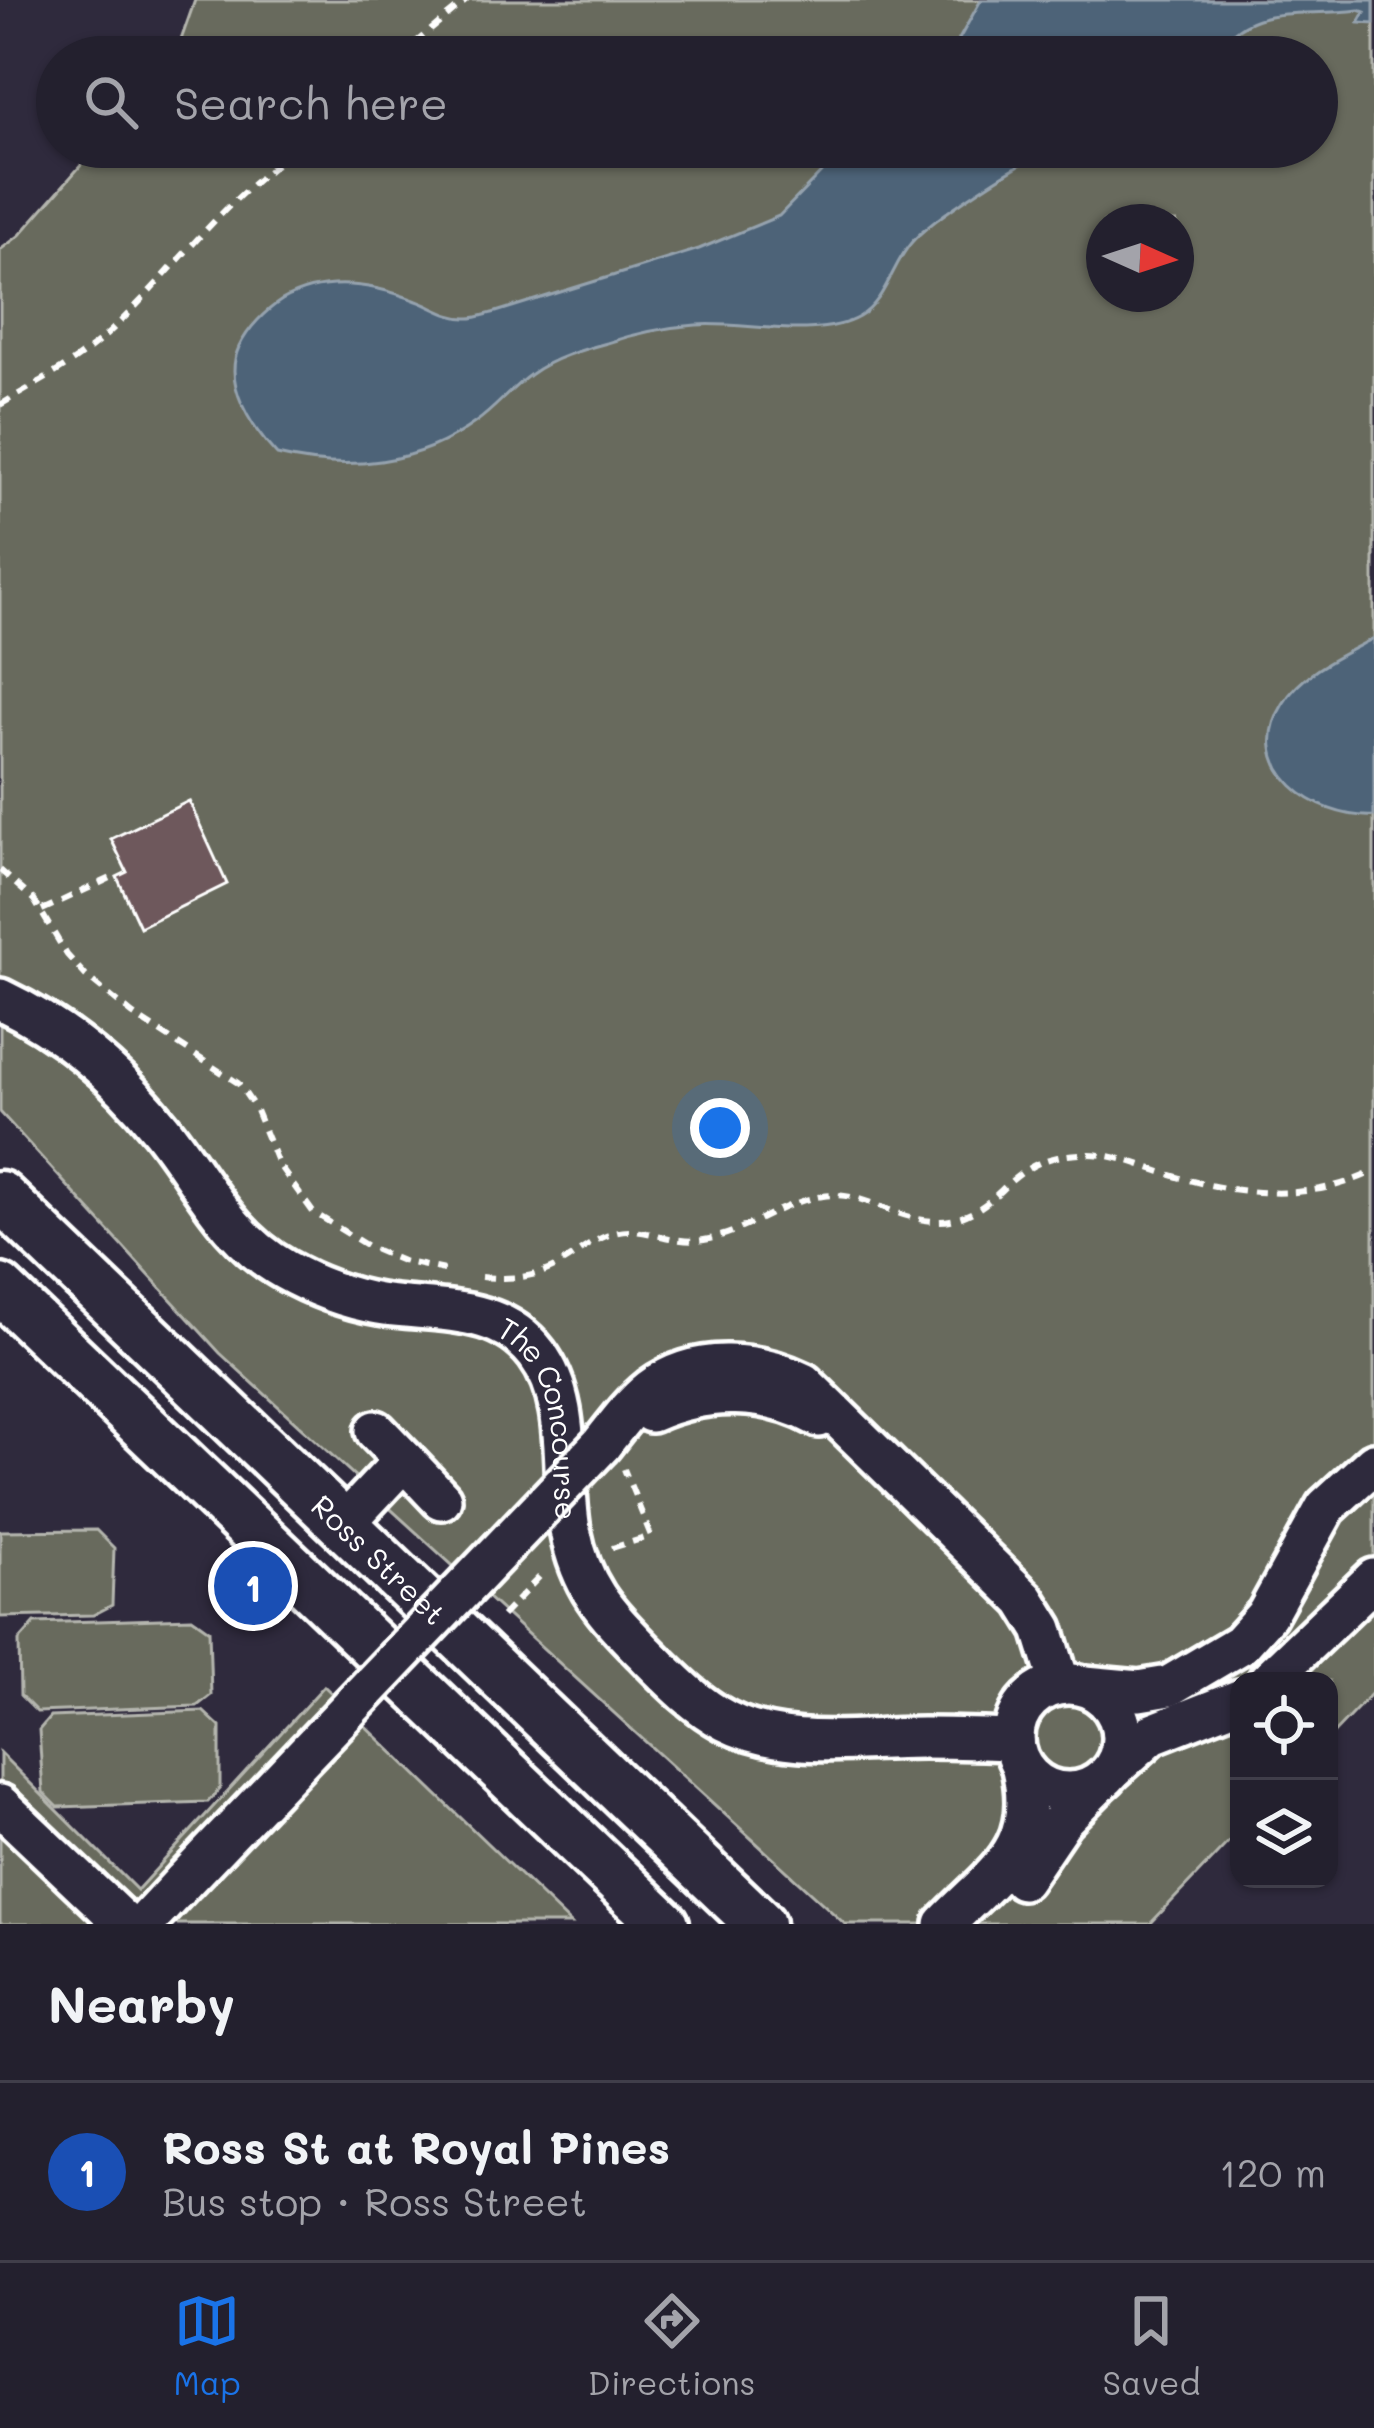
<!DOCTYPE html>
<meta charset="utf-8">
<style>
body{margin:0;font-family:Mali,sans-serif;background:#2b2836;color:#f1f3f6}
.controls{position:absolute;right:36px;bottom:36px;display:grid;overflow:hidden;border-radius:24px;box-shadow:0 3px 9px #0004}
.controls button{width:108px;height:108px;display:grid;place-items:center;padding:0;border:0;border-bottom:3px solid #403e4a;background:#23202e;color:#f1f3f6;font:60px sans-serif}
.compass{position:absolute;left:1086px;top:204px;width:108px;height:108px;border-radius:50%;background:#23202e;box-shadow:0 3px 9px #0004;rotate:93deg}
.you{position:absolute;left:720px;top:1128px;width:42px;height:42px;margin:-30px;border:9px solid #fff;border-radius:50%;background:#1a73e8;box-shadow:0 0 0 18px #1a73e833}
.badge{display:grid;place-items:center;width:78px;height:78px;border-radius:50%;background:#1a73e8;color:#fff;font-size:39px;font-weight:700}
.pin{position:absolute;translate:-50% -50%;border:6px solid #fff;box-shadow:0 3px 12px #0006}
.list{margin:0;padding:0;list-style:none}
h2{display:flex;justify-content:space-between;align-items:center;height:156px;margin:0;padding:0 48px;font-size:51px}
h2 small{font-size:39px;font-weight:400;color:#a3a3aa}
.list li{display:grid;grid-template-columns:78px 1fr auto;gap:36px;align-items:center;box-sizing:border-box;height:180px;padding:0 48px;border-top:3px solid #403e4a}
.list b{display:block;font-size:45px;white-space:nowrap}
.list p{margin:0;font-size:39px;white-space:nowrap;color:#a3a3aa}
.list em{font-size:39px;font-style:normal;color:#a3a3aa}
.icon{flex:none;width:66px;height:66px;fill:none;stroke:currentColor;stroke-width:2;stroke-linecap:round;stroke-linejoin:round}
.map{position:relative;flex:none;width:1374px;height:1924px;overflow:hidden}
.search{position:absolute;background:#23202e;box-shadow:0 3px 9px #0004;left:36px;right:36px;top:36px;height:132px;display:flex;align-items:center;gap:30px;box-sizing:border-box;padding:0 42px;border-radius:66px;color:#a3a3aa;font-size:45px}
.sheet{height:336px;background:#23202e}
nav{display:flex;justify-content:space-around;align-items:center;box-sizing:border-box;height:168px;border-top:3px solid #403e4a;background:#23202e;font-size:33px;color:#a3a3aa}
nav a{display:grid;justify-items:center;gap:6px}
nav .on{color:#1a73e8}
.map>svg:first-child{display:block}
</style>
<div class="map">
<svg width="1374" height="1924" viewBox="0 0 1374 1924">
<rect width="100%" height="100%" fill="#2f2a3d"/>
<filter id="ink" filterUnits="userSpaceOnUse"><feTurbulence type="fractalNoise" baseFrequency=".00833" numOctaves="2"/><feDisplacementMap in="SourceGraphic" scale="24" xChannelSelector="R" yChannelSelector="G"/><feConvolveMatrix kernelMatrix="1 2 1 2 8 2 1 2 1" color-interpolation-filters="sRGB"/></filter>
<g filter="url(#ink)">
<!-- green -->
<g fill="#686b5d" stroke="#b4b5ae" stroke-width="3" fill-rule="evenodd">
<path d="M195,0H1374V1691L1329,1738V1681H1239V1831L1150,1924H845L220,1353L0,1112V250L20,235L97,147H1317V57H175ZM1104,222H1176V294H1104Z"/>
<path d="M96,1530L114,1548L112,1605L93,1615L0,1617V1531Z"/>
<path d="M192,1618L209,1630L211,1695L197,1706L37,1712L20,1695L19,1641L35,1623Z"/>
<path d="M324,1686L571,1924H0V1753L137,1890Z"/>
<path d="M203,1711L220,1727V1788L208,1802L58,1807L43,1792L39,1730L50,1717Z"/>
</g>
<!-- water -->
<g fill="#4e6478" stroke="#95a2ae" stroke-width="3">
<path d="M981,0H1374V24L1359,23L1365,12L1359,10C1296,18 1248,0 1213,57H949Z"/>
<path d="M846,147H1055C1024,159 931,219 911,243C892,265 886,301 859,317C817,341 743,321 696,325C668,327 634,334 607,343C581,350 553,358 531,374C511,388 496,408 476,422C417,465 347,472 277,455C252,428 222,384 239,347C248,328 265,311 282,300C324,276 374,284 417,301C434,307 449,319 469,318C477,318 487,314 496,312L699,249L779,216Z"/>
<path d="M1374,638V816C1316,819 1243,769 1283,704C1302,672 1342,655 1374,638Z"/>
</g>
<!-- building -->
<path fill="#6e595c" stroke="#fff" stroke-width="3" d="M189,801L227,884L140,927L117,877L127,872L111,839Z"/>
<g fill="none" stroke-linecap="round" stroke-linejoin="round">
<defs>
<g id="minor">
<path id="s1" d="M0,999C63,1029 117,1074 161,1129C201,1179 226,1237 285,1270C313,1286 348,1299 379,1304C435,1313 498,1303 537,1354C574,1403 560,1474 570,1530C581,1587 604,1611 643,1651C669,1677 694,1704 726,1721C784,1751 860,1738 923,1738C953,1738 983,1739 1014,1740"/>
<path d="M651,1412C705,1388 767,1388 819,1417"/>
<path d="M601,1445C616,1426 632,1404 651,1389C695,1356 756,1360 803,1383L1025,1600L1043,1629L1060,1684"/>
<path d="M404,1460L441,1499"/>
<path d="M343,1525L404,1460L376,1431"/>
<path d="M1268,1681L1374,1579"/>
<circle cx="1068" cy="1738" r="54"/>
<path d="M1085,1686L1139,1691L1169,1686L1240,1644L1267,1614L1326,1507L1374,1463"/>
<path d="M1114,1768L1152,1734L1239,1700"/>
<path d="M0,1805L125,1924"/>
<path d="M1022,1879L1062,1820L1097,1785"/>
<path d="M144,1924L184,1881"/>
<path d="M945,1924C996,1871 1040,1850 1022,1768"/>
</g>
<g id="major">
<path id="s2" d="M0,1196L760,1924"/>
<path d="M0,1289L664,1924"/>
</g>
</defs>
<!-- minor casing -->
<use href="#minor" stroke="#fff" stroke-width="48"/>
<!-- major casing -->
<use href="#major" stroke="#fff" stroke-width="57"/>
<!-- path -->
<g stroke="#fff" stroke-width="6" stroke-dasharray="12 9" stroke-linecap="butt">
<path d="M398,57L467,0"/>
<path d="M0,405C41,381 80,361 115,327C177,267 227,195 301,147"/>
<path d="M0,870L34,900L67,955L86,976L132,1014L238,1083L255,1108L278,1164L313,1212L369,1247L402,1261L444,1270"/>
<path d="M42,910L113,877"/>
<path d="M481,1277C509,1279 535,1279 560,1264C579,1253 593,1239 615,1233C643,1225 672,1245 704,1240C746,1233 778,1203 823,1196C866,1188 907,1231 955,1219C1005,1206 1009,1156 1082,1154C1110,1153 1135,1163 1161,1172C1230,1194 1307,1205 1374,1171"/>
<path d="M612,1548L651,1536L624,1469"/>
<path d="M502,1616L545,1571"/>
</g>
<!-- minor -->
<use href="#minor" stroke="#2f2a3d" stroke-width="39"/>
<!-- major -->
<use href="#major" stroke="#2f2a3d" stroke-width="48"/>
<defs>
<path id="minor-bridge" d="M184,1881L601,1445"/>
</defs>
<!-- minor-bridge casing -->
<use href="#minor-bridge" stroke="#fff" stroke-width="48" stroke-linecap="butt"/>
<!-- minor-bridge -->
<use href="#minor-bridge" stroke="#2f2a3d" stroke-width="39"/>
</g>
</g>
<g text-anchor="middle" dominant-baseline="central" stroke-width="10" stroke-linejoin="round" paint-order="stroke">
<!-- street labels -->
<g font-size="30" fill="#fff" stroke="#2f2a3d">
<text stroke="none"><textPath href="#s1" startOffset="732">The Concourse</textPath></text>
<text stroke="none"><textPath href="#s2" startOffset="525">Ross Street</textPath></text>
</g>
</g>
</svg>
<div class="controls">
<button><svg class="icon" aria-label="locate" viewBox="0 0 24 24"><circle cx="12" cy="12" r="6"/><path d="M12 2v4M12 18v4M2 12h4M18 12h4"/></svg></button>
<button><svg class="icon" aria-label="layers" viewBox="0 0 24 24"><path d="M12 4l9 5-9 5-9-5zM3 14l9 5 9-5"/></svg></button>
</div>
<svg class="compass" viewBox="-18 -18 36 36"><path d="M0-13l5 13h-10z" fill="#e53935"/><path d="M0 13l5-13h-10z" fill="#a3a3aa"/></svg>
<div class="you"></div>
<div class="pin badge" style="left:253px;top:1586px;background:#1a4fb4">1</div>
<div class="search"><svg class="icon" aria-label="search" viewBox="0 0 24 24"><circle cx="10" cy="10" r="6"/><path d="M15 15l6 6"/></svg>Search here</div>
</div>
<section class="sheet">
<h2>Nearby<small></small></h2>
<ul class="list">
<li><span class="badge" style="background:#1a4fb4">1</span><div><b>Ross St at Royal Pines</b><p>Bus stop · Ross Street</p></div><em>120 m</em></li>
</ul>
</section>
<nav>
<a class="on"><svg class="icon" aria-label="map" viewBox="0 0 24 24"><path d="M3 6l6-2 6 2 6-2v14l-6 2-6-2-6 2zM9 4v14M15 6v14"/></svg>Map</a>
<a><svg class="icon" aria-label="directions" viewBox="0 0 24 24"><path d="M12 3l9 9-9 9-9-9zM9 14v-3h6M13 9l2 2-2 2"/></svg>Directions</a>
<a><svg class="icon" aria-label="saved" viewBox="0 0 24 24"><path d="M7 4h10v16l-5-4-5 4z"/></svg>Saved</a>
</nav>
